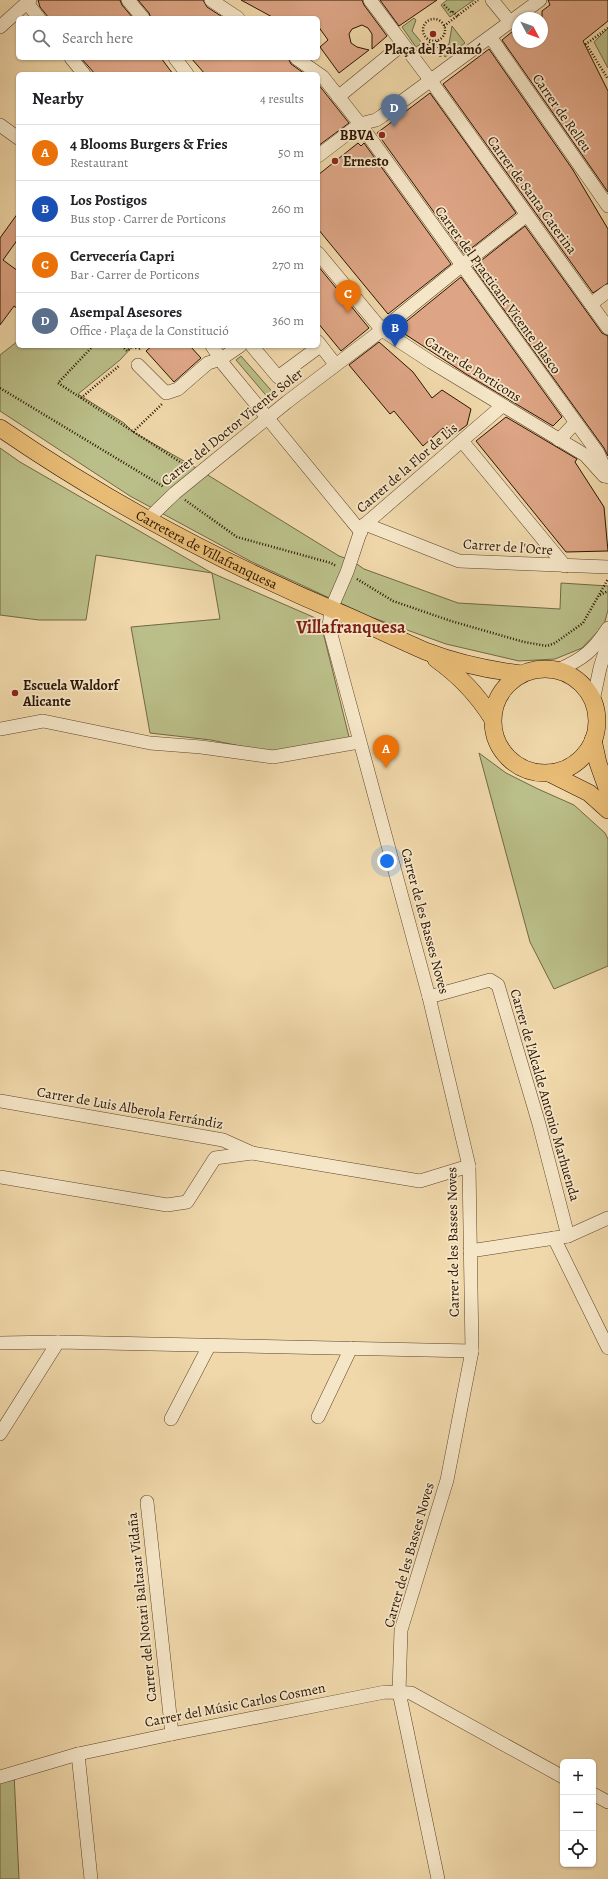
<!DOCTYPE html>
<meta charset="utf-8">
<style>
body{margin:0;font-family:Alegreya,serif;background:#f6f6f6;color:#202124}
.controls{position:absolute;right:12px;bottom:12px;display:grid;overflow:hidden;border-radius:6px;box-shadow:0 1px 3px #0004}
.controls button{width:36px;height:36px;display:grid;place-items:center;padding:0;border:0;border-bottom:1px solid #e0e0e0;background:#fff;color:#202124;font:20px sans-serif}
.compass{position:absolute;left:512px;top:12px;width:36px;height:36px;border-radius:50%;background:#fff;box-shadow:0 1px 3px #0004;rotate:131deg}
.you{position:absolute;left:387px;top:861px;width:14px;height:14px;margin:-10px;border:3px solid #fff;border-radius:50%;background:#1a73e8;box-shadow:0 0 0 6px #1a73e833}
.badge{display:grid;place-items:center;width:26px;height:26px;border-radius:50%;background:#8f2418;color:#fff;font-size:13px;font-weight:700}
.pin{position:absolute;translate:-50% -33px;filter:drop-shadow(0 1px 2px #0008)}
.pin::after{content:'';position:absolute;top:21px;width:14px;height:12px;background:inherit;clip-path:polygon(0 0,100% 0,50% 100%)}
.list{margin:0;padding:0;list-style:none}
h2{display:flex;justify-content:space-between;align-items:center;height:52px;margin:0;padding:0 16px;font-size:17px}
h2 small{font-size:13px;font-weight:400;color:#757577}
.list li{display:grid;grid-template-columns:26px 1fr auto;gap:12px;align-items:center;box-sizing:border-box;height:56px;padding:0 16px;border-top:1px solid #e0e0e0}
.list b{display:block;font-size:15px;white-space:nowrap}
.list p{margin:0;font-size:13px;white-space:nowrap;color:#757577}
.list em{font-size:13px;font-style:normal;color:#757577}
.icon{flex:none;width:22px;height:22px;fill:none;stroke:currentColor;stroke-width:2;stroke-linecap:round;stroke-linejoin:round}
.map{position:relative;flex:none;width:608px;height:1879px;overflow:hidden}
.search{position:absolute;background:#fff;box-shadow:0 1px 3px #0004;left:16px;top:16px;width:304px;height:44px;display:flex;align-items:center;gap:10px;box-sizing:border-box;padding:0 14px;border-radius:6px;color:#757577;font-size:15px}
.panel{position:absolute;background:#fff;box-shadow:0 1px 3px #0004;left:16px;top:72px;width:304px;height:276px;border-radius:6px}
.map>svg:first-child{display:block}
</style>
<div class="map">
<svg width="608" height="1879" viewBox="0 0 608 1879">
<rect width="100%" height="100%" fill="#f0d8aa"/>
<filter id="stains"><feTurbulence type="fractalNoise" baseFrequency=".005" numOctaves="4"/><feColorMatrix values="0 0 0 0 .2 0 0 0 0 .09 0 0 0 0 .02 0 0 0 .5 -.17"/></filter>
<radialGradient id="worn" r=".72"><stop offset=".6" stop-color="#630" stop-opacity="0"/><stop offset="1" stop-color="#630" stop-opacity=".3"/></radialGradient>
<!-- green -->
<g fill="#babe88" stroke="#726844">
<path d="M447,0H474L450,17L441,5Z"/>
<path d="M414,18L416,20L412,31L422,43L416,47L402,27Z"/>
<path d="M452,26L465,43L445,57L441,51L449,44Z"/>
<path d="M608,28V68L594,42Z"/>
<path d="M18,341V346H133L120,360L78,394L124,423L133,432L198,469L339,556L351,560L364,569L458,603L560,609L561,583L608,586V610L604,625L582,648L555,659L519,661L446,644L368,616L250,561L130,496L0,411V355Z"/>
<path d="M241,356L276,396L270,400L236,360Z"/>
<path d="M0,448L20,462L212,573L320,620L350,741L274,753L211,740L150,733L131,627L220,619L212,573L96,555L86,620H39L0,615Z"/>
<path d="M479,753L506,773L538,789L574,805L605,833L608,839V966L554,989L530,942Z"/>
<path d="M14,1773L19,1879H0V1777Z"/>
</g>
<!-- building -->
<g fill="#dda585" stroke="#2a1300">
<path d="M38,0H120L122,5L133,18H49L40,7Z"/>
<path d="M138,0H203L207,7L224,18H151L149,13Z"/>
<path d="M241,0H362L364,5L387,36L372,49V34L368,28L362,25L352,29L349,34L351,43L357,47L369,50L339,73L320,47L328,40L318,26V18H274Z"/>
<path d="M380,0H437L399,26Z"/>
<path d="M548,0H608V21L583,41L608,91V192L502,40L518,27V42H542V11L550,5Z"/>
<path d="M489,49L573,170L608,229V283L593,293L443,84Z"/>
<path d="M81,58H161L173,74H95Z"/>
<path d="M191,58H288L291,64L305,74H205Z"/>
<path d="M318,84L349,123L318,146Z"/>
<path d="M430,93L516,213L464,254L377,133Z"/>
<path d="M358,143L361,146L364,143L451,264L388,314L318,229V175Z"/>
<path d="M18,213V239L3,260L18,271V309L14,306L0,325V238Z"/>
<path d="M525,226L602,333L608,336V456L604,448L473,267Z"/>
<path d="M318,266L369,328L341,351L318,323Z"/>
<path d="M461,277L562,417L553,426L466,374L397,329Z"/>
<path d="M379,342L413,372L432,398L442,390L471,409L467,425L451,437L443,428L423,446L394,411L390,414L349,365Z"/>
<path d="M152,346H190L201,358L174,382L146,351Z"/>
<path d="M506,417L577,459L575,462L604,507L608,551L566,552L476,441Z"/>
</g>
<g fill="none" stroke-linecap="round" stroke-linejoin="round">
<defs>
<g id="minor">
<path d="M128,0L143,18"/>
<path d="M211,0L238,18"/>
<path d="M370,0L431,81L608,328"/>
<path d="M492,0L510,22"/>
<path d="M27,3L39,18"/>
<path d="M0,27L30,0"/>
<path d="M491,38L608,206"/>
<path d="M71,58L84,74"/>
<path d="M175,58L187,74"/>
<path d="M296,58L323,77L360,124L598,453L608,477"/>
<path d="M338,97L398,48"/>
<path d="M0,125L18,138"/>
<path d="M318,156L360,124L376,120L382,116L540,0"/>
<path d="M318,253L382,330L431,362L585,455L604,476"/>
<path d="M591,304L608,291"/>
<path d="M318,342L335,364"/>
<path d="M212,346L221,359L224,365L361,532"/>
<path d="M252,346L278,377L320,346"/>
<path d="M138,365L166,393L178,389L208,363L221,359L240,346"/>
<path d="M559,440L575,423"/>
<path d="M462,441L565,566"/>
<path d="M148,519L175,493L287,402L382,330L461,266L523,218L526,214"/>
<path d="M365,524L459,561L608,567"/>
<path d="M558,670C583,659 593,651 608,628"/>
<path d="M593,701L600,668L608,642"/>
<path d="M0,729L43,721L150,743L201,747L273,757L359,742"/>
<path d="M429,997L490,980L498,985L539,1124L568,1236"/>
<path d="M0,1101L223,1140L252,1153"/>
<path d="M0,1177L167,1205L187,1202L215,1158L252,1153L420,1181L469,1166"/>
<path d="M554,1238L608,1348"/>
<path d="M470,1251L568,1236L608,1218"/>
<path d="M0,1343L58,1342L472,1351"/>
<path d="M318,1417L351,1348"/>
<path d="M171,1419L209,1346"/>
<path d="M0,1434L58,1342"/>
<path d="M147,1502L172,1734"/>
<path d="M78,1754L91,1879"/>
<path d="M0,1777L78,1754L172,1734L385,1692L411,1693L563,1777"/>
<path d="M593,1794L608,1802"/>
<path d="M438,1879L399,1692L401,1630L447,1480L472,1351L469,1166L429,997L329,627L331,609L347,572L362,527L502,406"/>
</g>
<g id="major">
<path id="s1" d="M0,428C109,503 228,566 350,617C375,628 400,640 425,651C456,663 489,670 521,674"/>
<path d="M436,659C460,676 477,694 492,718"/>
<circle cx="545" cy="721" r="52"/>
<path d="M593,740L598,763L608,791"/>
<path d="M549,773L589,793L608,810"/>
</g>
</defs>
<!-- minor casing -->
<use href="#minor" stroke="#5c442a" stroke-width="14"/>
<!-- major casing -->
<use href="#major" stroke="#2a1300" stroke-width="18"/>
<!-- path -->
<g stroke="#2a1300" stroke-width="2.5" stroke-dasharray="1 2" stroke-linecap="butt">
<path d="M444,5L452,13L453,12L458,16"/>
<circle cx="434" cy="30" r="11"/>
<path d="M444,26L478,0"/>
<path d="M608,28L586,44L608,79"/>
<path d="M437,41L441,58"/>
<path d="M424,50L431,41"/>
<path d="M93,346L58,383L188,467"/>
<path d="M122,346L127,351L133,346L138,349"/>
<path d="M139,349L143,346"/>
<path d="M0,388L164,487"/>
<path d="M81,398L120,365"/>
<path d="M133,432L162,404"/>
<path d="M185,500L237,537L331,563L336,566"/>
<path d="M357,579L393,601L451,621L524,642L547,646L555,643L583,623L608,579"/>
<path d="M600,595L608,591"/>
</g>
<!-- minor -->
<use href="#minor" stroke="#f5e6c8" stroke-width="13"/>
<!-- major -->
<use href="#major" stroke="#e8bc75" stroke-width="17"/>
</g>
<!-- markers -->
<g fill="#8f2418" stroke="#f5e6c8" stroke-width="1.5">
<circle cx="433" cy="34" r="4"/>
<circle cx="382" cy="135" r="4"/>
<circle cx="335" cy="161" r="4"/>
<circle cx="15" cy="693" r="4"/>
</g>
<g text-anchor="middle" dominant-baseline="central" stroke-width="3.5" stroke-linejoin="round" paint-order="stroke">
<!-- poi labels -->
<g font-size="14" font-weight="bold" fill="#2a1300" stroke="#f5e6c8" text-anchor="start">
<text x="433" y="49" text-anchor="middle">Plaça del Palamó</text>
<text x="374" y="135" text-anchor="end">BBVA</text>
<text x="343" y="161">Ernesto</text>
<text x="23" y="685">Escuela Waldorf<tspan x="23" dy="16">Alicante</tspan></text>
</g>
<!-- street labels -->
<g font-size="14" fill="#2a1300" stroke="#f5e6c8">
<text transform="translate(562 113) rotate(55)">Carrer de Relleu</text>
<text transform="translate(532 195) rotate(54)">Carrer de Santa Caterina</text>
<text transform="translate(498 290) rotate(54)">Carrer del Practicant Vicente Blasco</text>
<text transform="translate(473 369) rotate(32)">Carrer de Porticons</text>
<text transform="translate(232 427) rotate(-39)">Carrer del Doctor Vicente Soler</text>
<text transform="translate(407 468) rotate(-41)">Carrer de la Flor de Lis</text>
<text transform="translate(508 547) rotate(4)">Carrer de l'Ocre</text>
<text stroke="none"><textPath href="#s1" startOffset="240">Carretera de Villafranquesa</textPath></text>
<text transform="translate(425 921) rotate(75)">Carrer de les Basses Noves</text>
<text transform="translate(545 1095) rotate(74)">Carrer de l'Alcalde Antonio Marhuenda</text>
<text transform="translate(130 1108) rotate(10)">Carrer de Luis Alberola Ferrándiz</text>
<text transform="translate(453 1242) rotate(-91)">Carrer de les Basses Noves</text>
<text transform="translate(409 1555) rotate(-74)">Carrer de les Basses Noves</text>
<text transform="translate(142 1607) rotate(-96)">Carrer del Notari Baltasar Vidaña</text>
<text transform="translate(235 1705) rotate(-11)">Carrer del Músic Carlos Cosmen</text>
</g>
<!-- district labels -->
<g font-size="18" font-weight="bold" fill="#7a1f14" stroke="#f5e6c8">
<text x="351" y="627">Villafranquesa</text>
</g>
</g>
<rect width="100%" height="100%" filter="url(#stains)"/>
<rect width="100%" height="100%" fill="url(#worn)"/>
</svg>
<div class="controls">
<button>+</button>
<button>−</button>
<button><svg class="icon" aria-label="locate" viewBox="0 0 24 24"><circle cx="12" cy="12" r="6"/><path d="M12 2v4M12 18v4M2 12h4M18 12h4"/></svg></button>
</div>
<svg class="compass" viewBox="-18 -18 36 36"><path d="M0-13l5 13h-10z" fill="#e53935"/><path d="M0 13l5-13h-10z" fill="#757577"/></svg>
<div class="you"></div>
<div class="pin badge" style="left:386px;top:768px;background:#e8710a">A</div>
<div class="pin badge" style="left:395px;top:347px;background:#1a4fb4">B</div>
<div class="pin badge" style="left:348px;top:313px;background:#e8710a">C</div>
<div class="pin badge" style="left:394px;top:127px;background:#5c6f8a">D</div>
<div class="search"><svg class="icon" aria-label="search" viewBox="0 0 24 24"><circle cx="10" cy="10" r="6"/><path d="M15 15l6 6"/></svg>Search here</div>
<section class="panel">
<h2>Nearby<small>4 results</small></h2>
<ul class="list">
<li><span class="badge" style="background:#e8710a">A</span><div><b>4 Blooms Burgers &amp; Fries</b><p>Restaurant</p></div><em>50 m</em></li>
<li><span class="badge" style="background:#1a4fb4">B</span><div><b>Los Postigos</b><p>Bus stop · Carrer de Porticons</p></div><em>260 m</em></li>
<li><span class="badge" style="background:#e8710a">C</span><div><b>Cervecería Capri</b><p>Bar · Carrer de Porticons</p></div><em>270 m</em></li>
<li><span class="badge" style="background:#5c6f8a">D</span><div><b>Asempal Asesores</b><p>Office · Plaça de la Constitució</p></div><em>360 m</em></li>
</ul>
</section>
</div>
